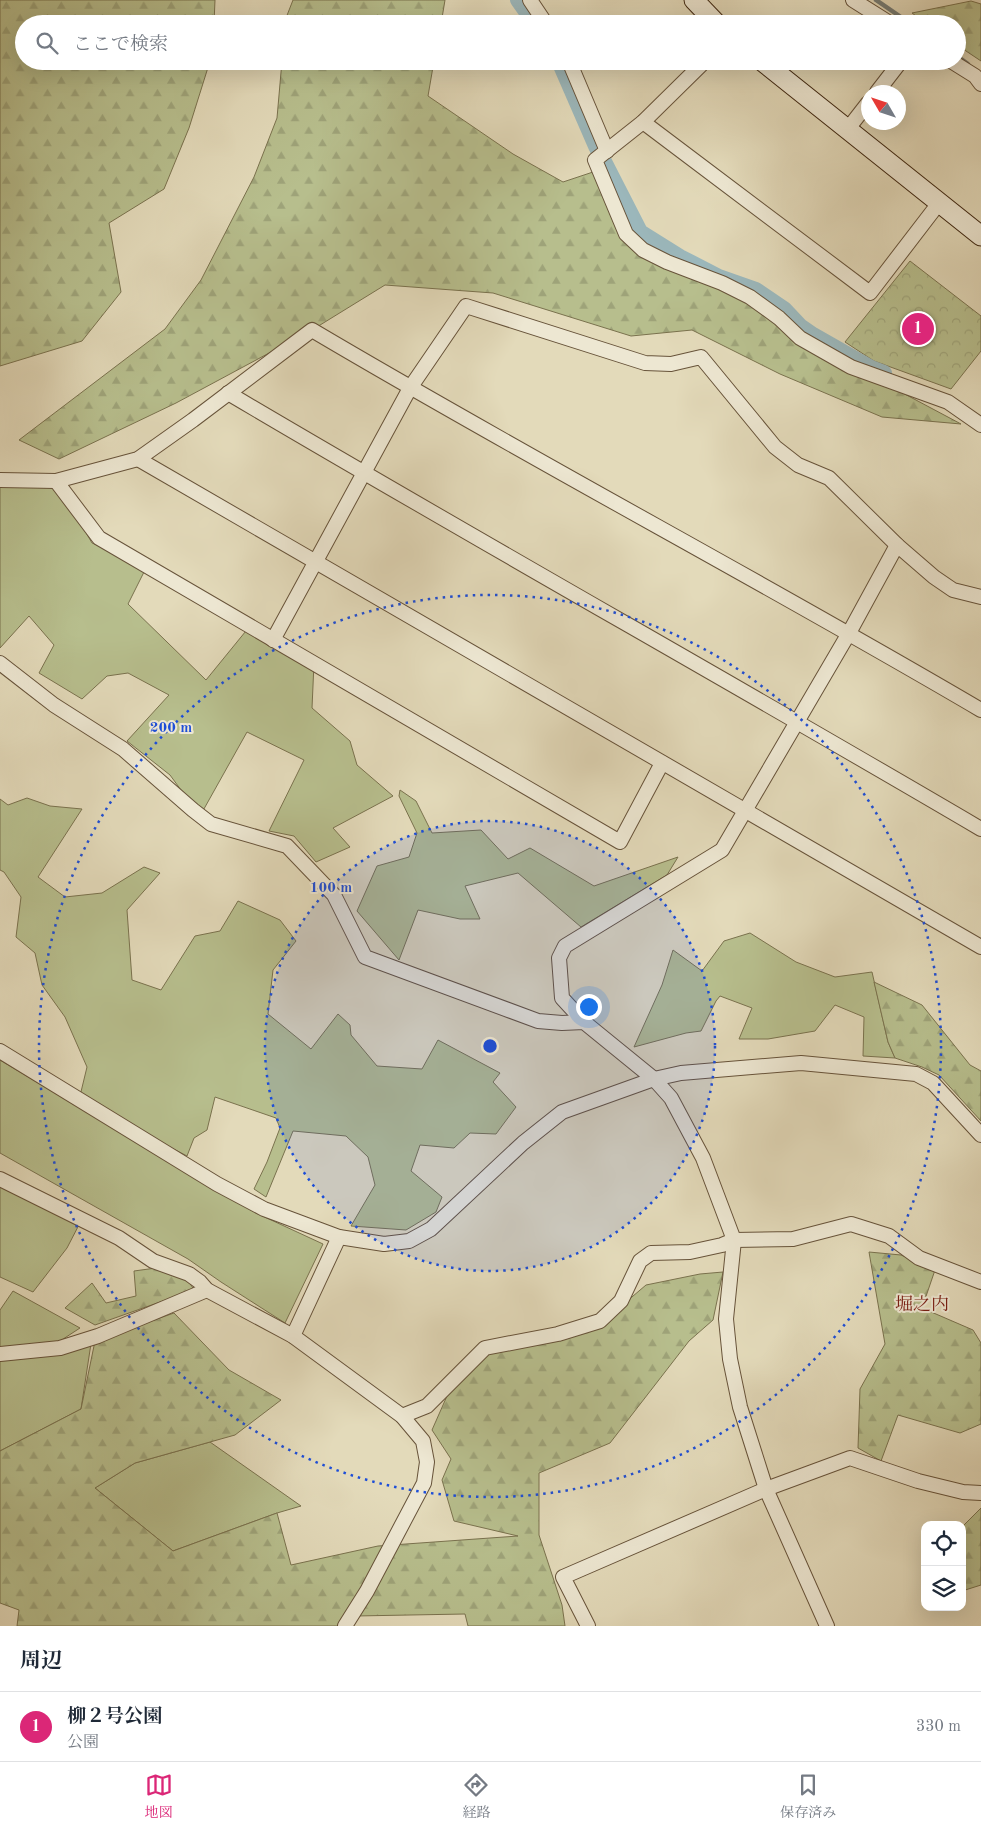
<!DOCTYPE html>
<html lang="ja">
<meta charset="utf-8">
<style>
body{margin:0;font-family:"Old Standard TT","Noto Serif JP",serif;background:#f6f6f7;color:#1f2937}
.controls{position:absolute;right:15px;bottom:15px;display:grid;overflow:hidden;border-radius:10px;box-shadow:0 5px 20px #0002}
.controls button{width:45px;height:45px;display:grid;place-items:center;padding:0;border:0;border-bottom:1px solid #e0e1e3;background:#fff;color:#1f2937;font:25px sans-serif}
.compass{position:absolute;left:861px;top:85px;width:45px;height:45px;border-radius:50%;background:#fff;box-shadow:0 5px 20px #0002;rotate:309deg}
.you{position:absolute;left:588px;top:1006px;width:18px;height:18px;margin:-12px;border:4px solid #fff;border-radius:50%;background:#1a73e8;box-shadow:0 0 0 8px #1a73e833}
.badge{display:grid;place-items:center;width:32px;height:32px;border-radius:50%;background:#db2777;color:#fff;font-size:16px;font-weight:700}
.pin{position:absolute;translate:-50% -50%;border:2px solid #fff;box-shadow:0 1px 5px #0006}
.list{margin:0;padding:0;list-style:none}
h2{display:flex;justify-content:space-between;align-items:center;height:65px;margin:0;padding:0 20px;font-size:21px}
h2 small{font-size:16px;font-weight:400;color:#747a83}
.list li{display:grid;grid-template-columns:32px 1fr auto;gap:15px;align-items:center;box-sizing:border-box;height:70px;padding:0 20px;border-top:1px solid #e0e1e3}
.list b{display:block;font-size:19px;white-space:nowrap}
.list p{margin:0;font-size:16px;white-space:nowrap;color:#747a83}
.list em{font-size:16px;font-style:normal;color:#747a83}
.icon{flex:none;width:28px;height:28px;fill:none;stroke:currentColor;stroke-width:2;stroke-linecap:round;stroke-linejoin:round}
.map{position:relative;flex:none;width:981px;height:1626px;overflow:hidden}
.search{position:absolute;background:#fff;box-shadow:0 5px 20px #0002;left:15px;right:15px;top:15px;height:55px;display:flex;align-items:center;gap:12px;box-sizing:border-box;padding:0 18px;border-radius:28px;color:#747a83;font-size:19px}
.sheet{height:135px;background:#fff}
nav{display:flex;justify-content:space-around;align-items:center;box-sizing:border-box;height:70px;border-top:1px solid #e0e1e3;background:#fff;font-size:14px;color:#747a83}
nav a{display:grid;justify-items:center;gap:2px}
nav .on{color:#db2777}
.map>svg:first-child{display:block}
</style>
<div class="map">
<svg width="981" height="1626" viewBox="0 0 981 1626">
<defs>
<pattern id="forest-firs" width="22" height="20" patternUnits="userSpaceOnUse" patternTransform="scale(1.25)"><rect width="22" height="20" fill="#b7be8d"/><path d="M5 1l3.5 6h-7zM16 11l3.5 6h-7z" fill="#9ea379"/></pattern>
<pattern id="park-crowns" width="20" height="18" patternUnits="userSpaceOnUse" patternTransform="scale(1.25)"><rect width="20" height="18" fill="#b7be8d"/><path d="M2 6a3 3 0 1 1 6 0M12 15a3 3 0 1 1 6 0" fill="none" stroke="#9ea379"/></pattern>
</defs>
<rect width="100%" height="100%" fill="#e3daba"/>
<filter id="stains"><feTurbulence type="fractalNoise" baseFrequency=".004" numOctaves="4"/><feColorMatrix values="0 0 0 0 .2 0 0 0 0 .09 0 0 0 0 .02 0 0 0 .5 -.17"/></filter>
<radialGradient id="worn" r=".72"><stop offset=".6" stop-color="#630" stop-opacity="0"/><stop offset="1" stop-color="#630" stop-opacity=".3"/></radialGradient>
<!-- grass -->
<g fill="#b7be8d" stroke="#7a724e">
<path d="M0,480L56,481L92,543L147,566L128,604L206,680L250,626L314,663L312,708L350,741L357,765L393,796L333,828L350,847L316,862L294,836L269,831L304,760L247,732L200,816L170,775L127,741L169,695L128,673L107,676L82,699L39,673L54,645L29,616L0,648Z"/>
<path d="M400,790L416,801L432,833L481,830L508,859L530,848L594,886L678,857L667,875L581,927L518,873L465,886L480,919H460L418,910L399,960L357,911L377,866L409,857L417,833L399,796Z"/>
<path d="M27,798L50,806L82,809L38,877L65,897L102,893L144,867L160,873L127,910L132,980L161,990L195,936L220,931L238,901L280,920L296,941L273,970L268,1014L311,1049L338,1014L350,1025L351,1035L377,1066L422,1069L438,1040L500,1073L493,1082L516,1107L496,1134L470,1133L454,1148L420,1145L411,1171L442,1197L436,1212L406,1230L351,1226L375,1185L368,1157L346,1136L293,1131L266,1197L254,1189L267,1162L280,1128L276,1118L215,1097L207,1130L194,1138L187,1156L79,1100L87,1067L65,1017L42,985L35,953L16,937L21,897L4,872L0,870V799L8,805Z"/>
<path d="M750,933L796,962L835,977L872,972L888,1042L895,1058L863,1056L864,1017L835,1005L815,1031L768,1039H739L752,1008L720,996L716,1001L701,1031L686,1033L634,1047L662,985L673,950L702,971L724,941Z"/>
<path d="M0,1060L256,1213L323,1244L285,1323L221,1282L188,1259L0,1153Z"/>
<path d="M0,1179L82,1219L67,1248L33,1292L0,1277Z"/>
<path d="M13,1291L80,1328L57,1343L0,1350V1310Z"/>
<path d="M92,1337L81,1409L0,1451V1355Z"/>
<path d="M210,1442L301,1506L277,1513L173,1551L95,1488L135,1463Z"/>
</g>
<!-- forest -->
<g fill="url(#forest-firs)" stroke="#7a724e">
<path d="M0,0H215L214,24H24V61H210L189,128L164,189L109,223L121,292L82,341L0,366Z"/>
<path d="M293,0H445L441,24H286V18Z"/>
<path d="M971,1L981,4V61L957,45V24H927L912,13Z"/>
<path d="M282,61H434L428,96L513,154L563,182L599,170L637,244L741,292L822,350L961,424L882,417L780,374L692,330L631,336L493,293L385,285L312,330L176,403L59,459L19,440L165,329L201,280L254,177L277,118Z"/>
<path d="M874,982L922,1005L970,1065L981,1071V1121L939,1075L922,1067L895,1058L888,1042Z"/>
<path d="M869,1252L901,1255L935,1270L922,1308L973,1330L981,1343V1424L960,1433L898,1415L881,1461L858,1448L860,1389L885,1344Z"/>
<path d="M156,1268L188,1280L194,1290L95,1325L65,1308L92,1283L106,1303L136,1296L134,1271Z"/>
<path d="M723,1272L713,1320L689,1341L610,1443L539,1473V1535L562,1605L565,1626H468L465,1614L355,1616L345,1626H17L19,1610L0,1603V1451L81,1409L95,1341L174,1313L229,1370L281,1400L235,1435L135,1463L95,1488L173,1551L277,1513L291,1565L378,1546L518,1536L454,1521L442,1480L451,1459L432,1430L447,1396L490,1351L593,1330L646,1285L700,1274Z"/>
<path d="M981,1508V1585L962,1591V1527Z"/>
</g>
<!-- park -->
<path fill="url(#park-crowns)" stroke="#7a724e" d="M910,261L981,316V351L951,389L874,361L845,342Z"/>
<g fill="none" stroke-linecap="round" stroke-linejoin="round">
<!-- stream -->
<g stroke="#767d77" stroke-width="4.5">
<path d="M876,0L911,24"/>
<path d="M957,56L968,64"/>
</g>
<!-- canal -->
<g stroke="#9bb7bb" stroke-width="16">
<path d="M518,0L535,24"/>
<path d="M559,61L596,146L640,232L680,257L719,277L756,290L784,309L800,326L813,335L871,368L884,373"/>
</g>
<defs>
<g id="street">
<path d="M530,0L546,24"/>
<path d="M853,0L891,24"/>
<path d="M569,61L607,151"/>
<path d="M705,61L643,122L595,160L626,234L643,250L667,262L722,283L750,297L779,318L800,338L851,367L948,402L981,425"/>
<path d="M951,61L975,76L981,84"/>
<path d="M877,92L901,61"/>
<path d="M643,122L870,293L939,203"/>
<path d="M847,130L868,103"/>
<path d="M228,393C478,541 731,682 981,829"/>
<path d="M138,459L981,947"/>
<path d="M0,480L56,481L138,459L193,420L312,330C533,461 760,580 981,710"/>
<path d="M56,481L99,538L620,842L662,763"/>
<path d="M273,640L410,388L466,306L645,363L671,364L701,357L775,447L798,465L829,478L897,545L934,577L953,590L981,597"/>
<path d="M0,663L54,705L123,749L193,810L211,824L287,846L334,895L365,957L538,1021L562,1023L584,1022L654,1079L671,1098L703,1158L734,1240L726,1319L730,1359L740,1407L766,1489L827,1626"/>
<path d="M584,1022L562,998L559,958L565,946L722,850L849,633L897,545"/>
<path d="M0,1051L217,1184L264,1209L339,1237L384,1244L409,1241L431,1229L523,1143L562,1112L654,1079L681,1073L801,1063L916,1074L933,1083L981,1135"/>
<path d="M0,1179L119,1238L153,1261L189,1274L200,1282L207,1290L293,1336L402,1416L423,1441L427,1462L424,1483L367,1591L345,1626"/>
<path d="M293,1336L339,1237"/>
<path d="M0,1354L60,1348L98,1336L207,1290"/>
<path d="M402,1416L427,1406L485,1348L558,1334L600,1321L621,1301L640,1261L651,1253L690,1252L722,1245L734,1240L793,1239L851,1224L889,1236L919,1258L981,1282"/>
<path d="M588,1626L563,1577L766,1489L850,1458L918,1481L963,1492L981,1493"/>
</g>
<g id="secondary">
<path d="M694,0L717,24"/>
<path d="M762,61L981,236"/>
</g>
</defs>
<!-- street casing -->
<use href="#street" stroke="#67533a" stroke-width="16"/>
<!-- secondary casing -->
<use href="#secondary" stroke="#3e2610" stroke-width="21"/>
<!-- street -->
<use href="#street" stroke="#ede7d2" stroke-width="14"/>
<!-- secondary -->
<use href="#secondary" stroke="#ede7d2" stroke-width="19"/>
</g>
<!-- distance rings -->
<circle cx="490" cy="1046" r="225" fill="#1d4ed8" fill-opacity=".12"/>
<g fill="none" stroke="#1d4ed8" stroke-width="2.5" stroke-dasharray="2.5 5">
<circle cx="490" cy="1046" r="225"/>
<circle cx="490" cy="1046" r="451"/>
</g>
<g text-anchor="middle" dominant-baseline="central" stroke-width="4" stroke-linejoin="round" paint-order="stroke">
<!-- quarter labels -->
<g font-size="18" fill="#7a1f14" stroke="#ede7d2">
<text x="922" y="1305">堀之内</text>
</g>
</g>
<circle cx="490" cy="1046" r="8" fill="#1d4ed8" stroke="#ede7d2" stroke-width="2.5"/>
<g font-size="15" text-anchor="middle" font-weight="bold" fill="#1d4ed8" stroke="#ede7d2" stroke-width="4" stroke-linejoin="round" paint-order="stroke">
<text x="171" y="732">200 m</text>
<text x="331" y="892">100 m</text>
</g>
<rect width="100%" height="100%" filter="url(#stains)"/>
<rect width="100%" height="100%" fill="url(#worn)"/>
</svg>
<div class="controls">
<button><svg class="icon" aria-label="locate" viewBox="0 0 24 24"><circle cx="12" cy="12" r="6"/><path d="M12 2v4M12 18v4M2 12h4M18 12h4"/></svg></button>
<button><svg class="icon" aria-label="layers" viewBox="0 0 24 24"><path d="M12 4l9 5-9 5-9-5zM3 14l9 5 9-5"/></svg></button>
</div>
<svg class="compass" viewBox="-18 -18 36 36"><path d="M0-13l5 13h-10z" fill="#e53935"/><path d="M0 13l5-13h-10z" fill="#747a83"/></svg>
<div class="you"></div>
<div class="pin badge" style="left:918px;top:329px">1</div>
<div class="search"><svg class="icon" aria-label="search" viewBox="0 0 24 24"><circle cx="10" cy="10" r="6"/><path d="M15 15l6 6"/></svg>ここで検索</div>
</div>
<section class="sheet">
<h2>周辺<small></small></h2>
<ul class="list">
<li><span class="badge">1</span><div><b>柳２号公園</b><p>公園</p></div><em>330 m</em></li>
</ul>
</section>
<nav>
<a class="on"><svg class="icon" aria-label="map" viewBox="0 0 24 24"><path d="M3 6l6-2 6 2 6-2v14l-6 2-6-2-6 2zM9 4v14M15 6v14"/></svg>地図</a>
<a><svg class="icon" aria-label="directions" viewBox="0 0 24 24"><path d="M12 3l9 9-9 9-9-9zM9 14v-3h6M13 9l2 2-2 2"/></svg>経路</a>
<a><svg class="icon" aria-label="saved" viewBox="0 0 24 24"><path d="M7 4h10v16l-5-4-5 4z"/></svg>保存済み</a>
</nav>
